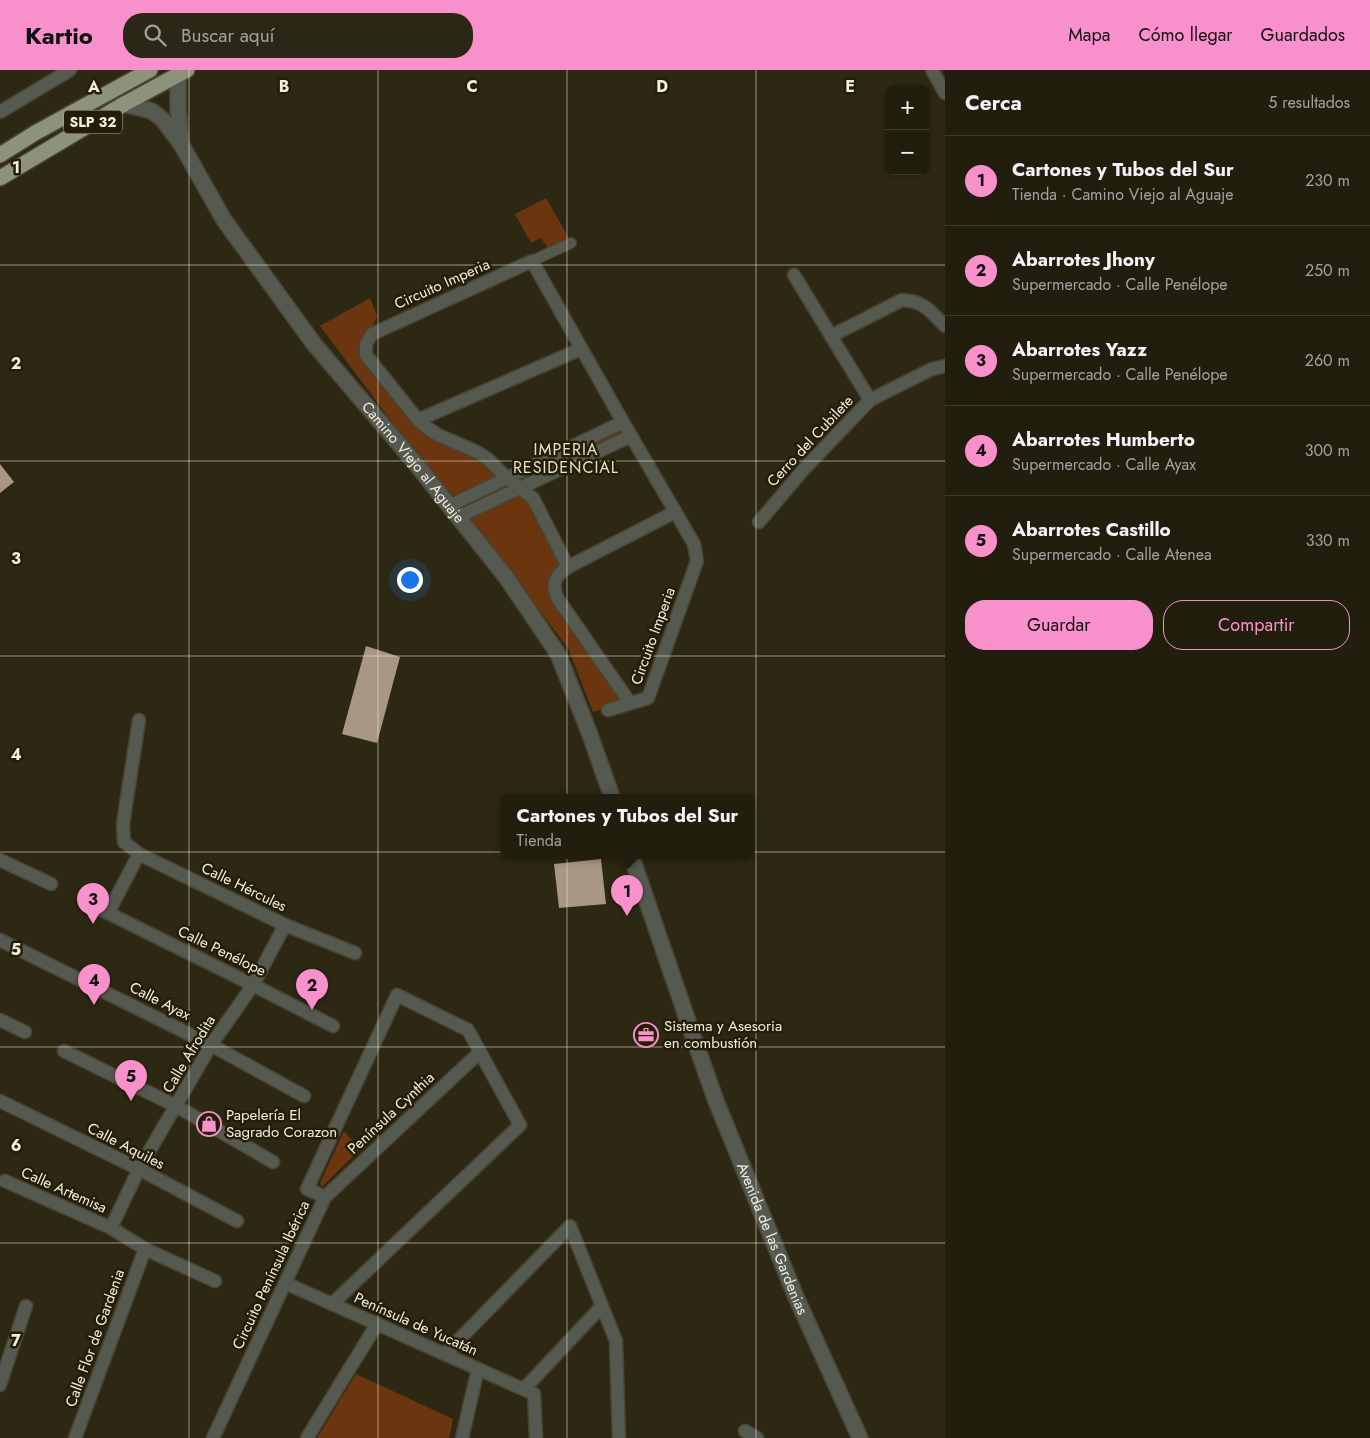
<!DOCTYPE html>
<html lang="es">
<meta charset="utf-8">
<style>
body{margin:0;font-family:Jost,sans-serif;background:#2a2717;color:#f1f3f6}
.controls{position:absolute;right:15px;top:15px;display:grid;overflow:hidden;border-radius:10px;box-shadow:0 1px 4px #0004}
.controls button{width:45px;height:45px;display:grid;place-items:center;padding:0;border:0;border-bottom:1px solid #3f3c2e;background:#221e0e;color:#f1f3f6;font:25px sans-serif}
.you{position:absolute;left:409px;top:509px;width:18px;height:18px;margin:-12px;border:4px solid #fff;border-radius:50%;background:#1a73e8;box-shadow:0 0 0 8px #1a73e833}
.badge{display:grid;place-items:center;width:32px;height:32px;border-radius:50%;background:#f890cb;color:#111;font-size:16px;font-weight:700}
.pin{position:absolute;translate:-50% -41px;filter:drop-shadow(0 1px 2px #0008)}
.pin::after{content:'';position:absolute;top:26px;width:18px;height:15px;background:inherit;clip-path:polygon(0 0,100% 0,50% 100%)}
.popup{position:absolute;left:500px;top:724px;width:255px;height:65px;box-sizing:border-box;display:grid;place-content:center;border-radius:10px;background:#221e0e;filter:drop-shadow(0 1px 4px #0005);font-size:16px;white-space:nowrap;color:#a2a29e}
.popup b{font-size:19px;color:#f1f3f6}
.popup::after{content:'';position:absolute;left:50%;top:100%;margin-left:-10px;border:10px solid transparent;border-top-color:#221e0e}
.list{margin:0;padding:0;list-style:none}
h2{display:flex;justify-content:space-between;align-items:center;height:65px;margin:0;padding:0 20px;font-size:21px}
h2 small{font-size:16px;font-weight:400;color:#a2a29e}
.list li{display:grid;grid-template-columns:32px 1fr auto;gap:15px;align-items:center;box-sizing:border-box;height:90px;padding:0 20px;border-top:1px solid #3f3c2e}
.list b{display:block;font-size:19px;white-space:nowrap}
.list p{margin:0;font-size:16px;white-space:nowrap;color:#a2a29e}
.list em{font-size:16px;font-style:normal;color:#a2a29e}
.actions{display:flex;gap:10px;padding:15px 20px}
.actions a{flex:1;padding:11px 0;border:1px solid #f890cb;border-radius:20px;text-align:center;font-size:18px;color:#f890cb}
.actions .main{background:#f890cb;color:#111}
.icon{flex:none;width:28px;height:28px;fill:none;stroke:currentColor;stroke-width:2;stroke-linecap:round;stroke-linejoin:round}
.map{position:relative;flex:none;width:945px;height:1368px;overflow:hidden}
header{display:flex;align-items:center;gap:30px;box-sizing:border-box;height:70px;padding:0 25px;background:#f890cb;color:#111}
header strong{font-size:24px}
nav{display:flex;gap:28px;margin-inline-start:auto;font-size:18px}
.search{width:350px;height:45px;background:#2a2717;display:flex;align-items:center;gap:12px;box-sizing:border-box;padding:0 18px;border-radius:20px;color:#a2a29e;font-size:19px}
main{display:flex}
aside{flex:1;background:#221e0e}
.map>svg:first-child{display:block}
</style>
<header>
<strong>Kartio</strong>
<div class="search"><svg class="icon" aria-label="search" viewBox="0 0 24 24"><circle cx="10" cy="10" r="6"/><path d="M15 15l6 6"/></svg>Buscar aquí</div>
<nav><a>Mapa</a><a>Cómo llegar</a><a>Guardados</a></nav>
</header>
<main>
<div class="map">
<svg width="945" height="1368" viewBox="0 0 945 1368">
<rect width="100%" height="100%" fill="#2d2813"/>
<!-- green -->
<g fill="#6b360f">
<path d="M546,128L569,168L548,178L541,168L531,173L515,144Z"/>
<path d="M370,228L377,246L370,263L363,273L416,351L463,377L502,405L450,429L320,256Z"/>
<path d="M621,359L623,362L622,365L521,411L519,409L521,406Z"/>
<path d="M521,423L529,430L562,496L551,521L625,632L593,642L568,578L468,447Z"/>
<path d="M344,1061L360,1079L323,1116H321L320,1113Z"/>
<path d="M356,1304L453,1349L449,1368H317Z"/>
</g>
<!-- building -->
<g fill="#a89782">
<path d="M0,394L14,412L0,423Z"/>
<path d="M366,576L400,587L377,673L342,664Z"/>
<path d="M601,789L606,834L559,838L554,794Z"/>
</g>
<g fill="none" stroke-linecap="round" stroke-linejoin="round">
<defs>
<path id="pedestrian" d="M532,191L571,173"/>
<g id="minor">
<path d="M932,0L945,23"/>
<path d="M0,42L70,0"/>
<path d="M794,205L870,330"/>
<path d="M831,266L902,230C924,231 930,241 945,256"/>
<path d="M418,350L581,279"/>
<path d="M449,436L623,352"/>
<path d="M458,447L631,366"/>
<path d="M759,452L804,399L870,330L932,299L945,296"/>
<path d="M568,497L675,442"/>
<path d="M608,640L648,628L697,491L694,474L623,352L532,191L372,264L366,274V285L418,350L426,357L438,365L477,382L489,390L506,407L533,428L568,497C555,505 551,515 558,529L630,633"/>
<path d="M139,650L123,754L124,772L139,784L285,855L355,883"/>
<path d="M0,790L51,814"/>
<path d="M96,837L253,915L333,956"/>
<path d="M108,843L139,784"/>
<path d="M0,870L211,975L304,1026"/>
<path d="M0,950L25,962"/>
<path d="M64,981L176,1036L273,1092"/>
<path d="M0,1031L139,1099L237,1151"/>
<path d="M5,1111L111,1158L145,1179L215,1211"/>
<path d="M325,1127L480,982"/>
<path d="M111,1158L139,1099L211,975L253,915L285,855"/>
<path d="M285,1213L534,1324L536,1368"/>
<path d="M445,1284L570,1156L616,1271L619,1368"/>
<path d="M0,1315L26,1236"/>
<path d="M524,1319L602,1236"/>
<path d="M745,1361L757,1368"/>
<path d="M75,1368L145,1179"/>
<path d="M213,1368L325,1127L307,1119L397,925L468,960L520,1055L332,1234"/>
<path d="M307,1368L377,1254"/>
<path d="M462,1368L478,1299"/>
</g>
<g id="tertiary">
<path d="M178,4V38L181,74"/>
<path id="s1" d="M124,34L152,41L163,50L181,74L224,150L314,274L416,394L506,507L558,584L589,662L612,727"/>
<path id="s2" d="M631,785L693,966L716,1031L796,1227L860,1368"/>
</g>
<g id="trunk">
<path d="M0,85L35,63L150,0"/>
<path d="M0,108L124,34L187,0"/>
</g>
</defs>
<!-- pedestrian casing -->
<use href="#pedestrian" stroke="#494430" stroke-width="12"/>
<!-- minor casing -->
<use href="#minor" stroke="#494430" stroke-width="15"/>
<!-- tertiary casing -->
<use href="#tertiary" stroke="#494430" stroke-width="18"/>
<!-- trunk casing -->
<use href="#trunk" stroke="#494430" stroke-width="18"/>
<!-- pedestrian -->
<use href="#pedestrian" stroke="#56594f" stroke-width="10"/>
<!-- minor -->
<use href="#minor" stroke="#56594f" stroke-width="12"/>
<!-- tertiary -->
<use href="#tertiary" stroke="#56594f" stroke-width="15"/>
<!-- trunk -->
<use href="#trunk" stroke="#8d927c" stroke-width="15"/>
</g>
<!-- grid -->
<path fill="none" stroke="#f2efe1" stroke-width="1" stroke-opacity="0.55" d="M189,0V1368M378,0V1368M567,0V1368M756,0V1368M0,195H945M0,391H945M0,586H945M0,782H945M0,977H945M0,1173H945"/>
<!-- icons -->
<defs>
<symbol id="office-ring" viewBox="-11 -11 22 22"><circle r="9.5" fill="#241e09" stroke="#f890cb" stroke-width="1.5"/><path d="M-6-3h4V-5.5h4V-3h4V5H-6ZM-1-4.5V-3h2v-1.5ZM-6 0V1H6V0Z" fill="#f890cb"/></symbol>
<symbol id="shop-ring" viewBox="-11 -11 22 22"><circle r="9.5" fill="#241e09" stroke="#f890cb" stroke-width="1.5"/><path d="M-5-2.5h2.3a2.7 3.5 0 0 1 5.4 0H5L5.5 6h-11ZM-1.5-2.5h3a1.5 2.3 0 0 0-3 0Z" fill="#f890cb"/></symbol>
</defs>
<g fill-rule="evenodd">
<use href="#office-ring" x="632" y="951" width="28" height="28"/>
<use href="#shop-ring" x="195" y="1040" width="28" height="28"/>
</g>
<g text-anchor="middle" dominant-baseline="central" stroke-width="5" stroke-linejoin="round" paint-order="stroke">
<!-- shield labels -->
<rect fill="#241e09" stroke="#b4b0a0" stroke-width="1" x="64" y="40.5" width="58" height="23" rx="4"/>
<g font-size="14" font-weight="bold" fill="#f2efe1">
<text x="93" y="52">SLP 32</text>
</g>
<!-- street labels -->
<g font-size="15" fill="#f2efe1" stroke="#241e09">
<text transform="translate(442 214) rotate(-24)">Circuito Imperia</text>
<text transform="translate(810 371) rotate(-47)">Cerro del Cubilete</text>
<text stroke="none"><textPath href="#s1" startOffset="468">Camino Viejo al Aguaje</textPath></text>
<text transform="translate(653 566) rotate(-70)">Circuito Imperia</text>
<text transform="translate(244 817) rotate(26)">Calle Hércules</text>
<text transform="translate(222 881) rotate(26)">Calle Penélope</text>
<text transform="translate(160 931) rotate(27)">Calle Ayax</text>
<text transform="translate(189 984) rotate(-59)">Calle Afrodita</text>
<text transform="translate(391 1043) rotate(-43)">Península Cynthia</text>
<text transform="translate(126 1076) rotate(27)">Calle Aquiles</text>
<text transform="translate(64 1120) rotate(24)">Calle Artemisa</text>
<text stroke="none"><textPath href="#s2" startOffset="409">Avenida de las Gardenias</textPath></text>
<text transform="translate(271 1205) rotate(-65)">Circuito Península Ibérica</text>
<text transform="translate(416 1254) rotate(24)">Península de Yucatán</text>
<text transform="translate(95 1268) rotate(-70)">Calle Flor de Gardenia</text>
</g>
<!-- poi labels -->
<g font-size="15" fill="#f2efe1" stroke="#241e09" text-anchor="start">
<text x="664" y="956">Sistema y Asesoria<tspan x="664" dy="17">en combustión</tspan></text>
<text x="226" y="1045">Papelería El<tspan x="226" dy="17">Sagrado Corazon</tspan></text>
</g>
<!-- neighbourhood labels -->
<g font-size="16" letter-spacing="1" fill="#e7e1c6" stroke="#241e09">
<text x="566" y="379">IMPERIA<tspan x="566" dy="18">RESIDENCIAL</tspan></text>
</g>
</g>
<g font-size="16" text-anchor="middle" font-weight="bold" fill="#f2efe1" stroke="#241e09" stroke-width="5" stroke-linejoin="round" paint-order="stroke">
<text x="94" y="22">A</text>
<text x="284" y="22">B</text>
<text x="472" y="22">C</text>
<text x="662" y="22">D</text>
<text x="850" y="22">E</text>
<text x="16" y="103">1</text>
<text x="16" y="299">2</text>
<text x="16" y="494">3</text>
<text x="16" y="690">4</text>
<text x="16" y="885">5</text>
<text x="16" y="1081">6</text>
<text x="16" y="1276">7</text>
</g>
</svg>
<div class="controls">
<button>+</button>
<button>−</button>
</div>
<div class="you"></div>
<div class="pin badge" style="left:627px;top:846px">1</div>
<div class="popup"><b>Cartones y Tubos del Sur</b>Tienda</div>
<div class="pin badge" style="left:312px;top:940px">2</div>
<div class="pin badge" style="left:93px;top:854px">3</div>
<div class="pin badge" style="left:94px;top:935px">4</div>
<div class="pin badge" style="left:131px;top:1031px">5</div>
</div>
<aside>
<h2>Cerca<small>5 resultados</small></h2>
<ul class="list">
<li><span class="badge">1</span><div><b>Cartones y Tubos del Sur</b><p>Tienda · Camino Viejo al Aguaje</p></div><em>230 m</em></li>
<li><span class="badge">2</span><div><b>Abarrotes Jhony</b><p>Supermercado · Calle Penélope</p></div><em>250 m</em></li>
<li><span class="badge">3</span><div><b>Abarrotes Yazz</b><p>Supermercado · Calle Penélope</p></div><em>260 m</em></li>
<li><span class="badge">4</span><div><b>Abarrotes Humberto</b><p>Supermercado · Calle Ayax</p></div><em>300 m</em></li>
<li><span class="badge">5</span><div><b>Abarrotes Castillo</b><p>Supermercado · Calle Atenea</p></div><em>330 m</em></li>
</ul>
<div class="actions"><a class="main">Guardar</a><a>Compartir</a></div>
</aside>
</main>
